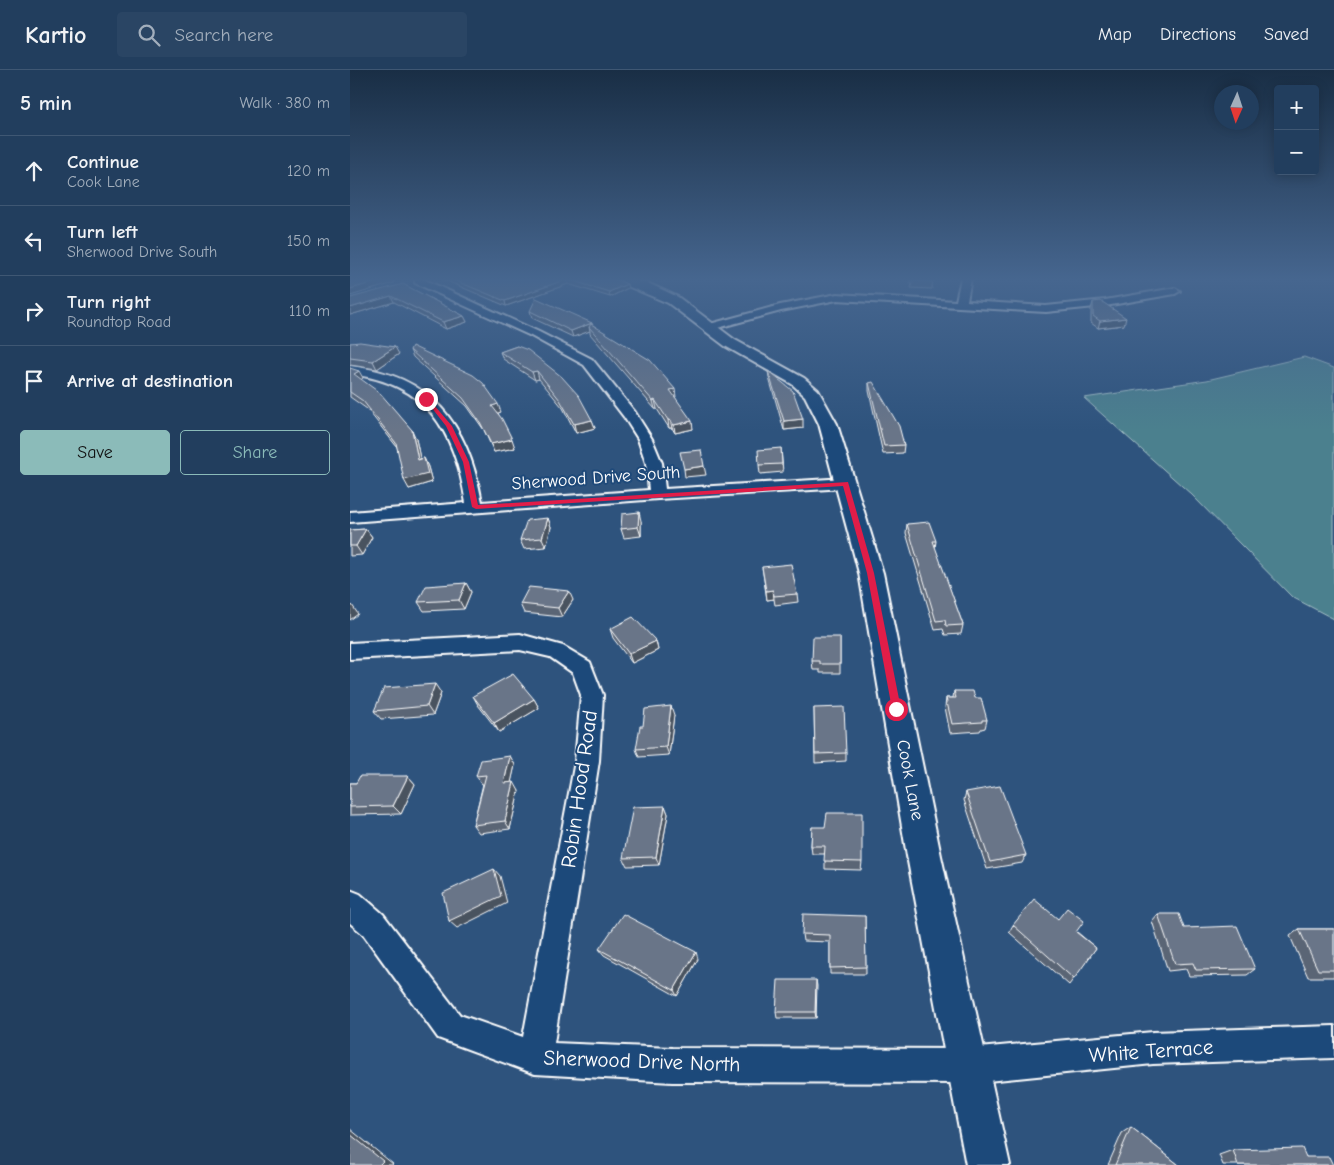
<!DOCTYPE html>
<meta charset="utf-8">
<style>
body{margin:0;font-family:"Comic Neue",sans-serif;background:#2a4564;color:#f1f3f6}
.controls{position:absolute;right:15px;top:15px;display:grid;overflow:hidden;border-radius:5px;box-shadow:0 2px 12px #0003}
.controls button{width:45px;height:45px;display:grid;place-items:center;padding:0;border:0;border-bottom:1px solid #3f5773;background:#223e5e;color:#f1f3f6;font:25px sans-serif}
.compass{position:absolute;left:864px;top:15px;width:45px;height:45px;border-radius:50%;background:#223e5e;box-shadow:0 2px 12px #0003;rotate:183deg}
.stop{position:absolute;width:15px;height:15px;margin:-11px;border:4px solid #e11d48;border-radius:50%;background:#fff}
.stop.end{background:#e11d48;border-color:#fff;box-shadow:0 1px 5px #0008}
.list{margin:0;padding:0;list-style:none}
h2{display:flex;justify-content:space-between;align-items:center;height:65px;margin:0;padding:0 20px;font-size:21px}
h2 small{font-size:16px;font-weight:400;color:#a2aebc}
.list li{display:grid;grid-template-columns:32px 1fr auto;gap:15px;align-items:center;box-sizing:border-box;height:70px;padding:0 20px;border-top:1px solid #3f5773}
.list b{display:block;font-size:19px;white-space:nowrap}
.list p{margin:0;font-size:16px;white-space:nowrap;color:#a2aebc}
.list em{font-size:16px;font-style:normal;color:#a2aebc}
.actions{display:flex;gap:10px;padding:15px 20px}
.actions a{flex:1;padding:11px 0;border:1px solid #8bbbb9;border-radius:5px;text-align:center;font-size:18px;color:#8bbbb9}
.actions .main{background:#8bbbb9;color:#111}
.icon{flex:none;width:28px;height:28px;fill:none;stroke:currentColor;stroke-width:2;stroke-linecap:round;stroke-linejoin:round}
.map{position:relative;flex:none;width:984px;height:1095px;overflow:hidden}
header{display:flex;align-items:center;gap:30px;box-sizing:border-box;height:70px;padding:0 25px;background:#223e5e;border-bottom:1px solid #3f5773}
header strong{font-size:24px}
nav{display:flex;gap:28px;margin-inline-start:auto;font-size:18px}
.search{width:350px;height:45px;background:#2a4564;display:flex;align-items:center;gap:12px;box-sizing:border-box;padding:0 18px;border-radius:5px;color:#a2aebc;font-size:19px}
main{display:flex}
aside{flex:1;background:#223e5e}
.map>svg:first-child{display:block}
</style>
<header>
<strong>Kartio</strong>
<div class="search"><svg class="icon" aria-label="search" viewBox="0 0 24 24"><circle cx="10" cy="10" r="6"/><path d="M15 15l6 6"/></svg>Search here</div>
<nav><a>Map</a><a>Directions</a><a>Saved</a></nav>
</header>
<main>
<aside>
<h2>5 min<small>Walk · 380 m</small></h2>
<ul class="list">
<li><svg class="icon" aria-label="ahead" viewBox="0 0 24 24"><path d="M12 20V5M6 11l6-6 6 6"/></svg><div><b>Continue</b><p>Cook Lane</p></div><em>120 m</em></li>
<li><svg class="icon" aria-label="left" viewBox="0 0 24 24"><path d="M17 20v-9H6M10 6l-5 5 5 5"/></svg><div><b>Turn left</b><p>Sherwood Drive South</p></div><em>150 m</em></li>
<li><svg class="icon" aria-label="right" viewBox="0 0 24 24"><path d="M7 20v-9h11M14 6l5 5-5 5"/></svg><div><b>Turn right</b><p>Roundtop Road</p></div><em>110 m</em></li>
<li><svg class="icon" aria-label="arrive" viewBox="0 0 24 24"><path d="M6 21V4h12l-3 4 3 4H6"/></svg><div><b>Arrive at destination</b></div></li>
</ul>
<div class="actions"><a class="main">Save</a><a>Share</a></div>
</aside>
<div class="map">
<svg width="984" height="1095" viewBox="0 0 984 1095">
<rect width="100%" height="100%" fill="#2e537d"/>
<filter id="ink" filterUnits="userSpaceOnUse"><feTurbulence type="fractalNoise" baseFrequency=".02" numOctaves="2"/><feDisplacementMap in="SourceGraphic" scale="10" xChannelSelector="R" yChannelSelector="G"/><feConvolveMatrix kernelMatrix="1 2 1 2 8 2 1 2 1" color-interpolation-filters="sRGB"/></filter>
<g filter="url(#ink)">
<!-- green -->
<path fill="#4b808e" stroke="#a5c0c6" d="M954,287L984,298V549L942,527L842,425L734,328L857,310Z"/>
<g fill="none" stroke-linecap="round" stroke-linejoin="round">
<defs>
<g id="minor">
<path d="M611,208H621L617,231L696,236L755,230L825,218L830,221L825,224L755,236L696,242L487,230L431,241L360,260L354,257L356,255L430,235L487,224L606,231Z"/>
<path d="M65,209H73L189,262L242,289L285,342L302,369L312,393L315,419L496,408L504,413L496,418L308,429L0,452V442L116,433C105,362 78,313 0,304V296C82,305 118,354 132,432L299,420L296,393L288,369L274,347L234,295L181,266L65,213Z"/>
<path d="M170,564L213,576L240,592L253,625L249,691L204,973L322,978L618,979L803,962L984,956V988L803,994L618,1013L322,1012L185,1004L88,968L13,864L0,853V820L10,824L33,844L110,945L173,967L225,691L231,625L223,603L200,587L170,580L0,589V573Z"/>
</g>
<path id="tertiary" d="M258,208H278L300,214L328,227L385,270L454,308L468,320L487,354L533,503L591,786L660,1095H616L557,786L509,503L469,354L455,326L442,314L375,276L318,233Z"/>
</defs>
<!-- minor casing -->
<use href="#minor" stroke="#fff" stroke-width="4"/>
<!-- tertiary casing -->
<use href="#tertiary" stroke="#fff" stroke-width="4"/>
<!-- minor -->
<use href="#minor" fill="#1f4a7a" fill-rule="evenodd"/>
<!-- tertiary -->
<use href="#tertiary" fill="#1f4a7a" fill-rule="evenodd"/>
</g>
<!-- wall -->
<g fill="#5a6575" stroke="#fff">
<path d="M90,208H263L277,214L278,218L260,227L218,214L156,236Z"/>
<path d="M285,208H302L296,211Z"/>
<path d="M560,208H583L582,219L561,218L562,213H560Z"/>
<path d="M53,214L114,246L117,252L96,259L44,232L0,245Z"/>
<path d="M743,232L774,255L748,258L741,253V239Z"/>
<path d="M180,241L242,254L326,327H325L343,359L325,363L322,358H319L307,339H305L240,264V261L223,267L182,248Z"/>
<path d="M0,273L49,284L27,299L0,295Z"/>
<path d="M167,276L242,350L245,358L226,363L213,338L189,309L185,310L153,289L150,282Z"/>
<path d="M60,280L151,342L148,343L165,378L144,382L134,360L117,336L63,287Z"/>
<path d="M0,298L13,308L11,310L66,369L70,389L74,388L78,397L82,412L59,419L47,377L17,339L0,327Z"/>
<path d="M418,301L453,358L434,360L419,308Z"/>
<path d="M519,313L554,375L553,383L533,384L519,321Z"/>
<path d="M431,378L433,402L410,404L409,395Z"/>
<path d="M198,448L201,457L196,477L174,479L170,470Z"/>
<path d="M291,451V466L274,468L271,459Z"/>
<path d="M557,454L586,471L585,478L613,555L611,564L595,565L593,559L585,560L556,463Z"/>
<path d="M16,459L22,467L12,485L0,486V460Z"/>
<path d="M412,497L447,524L448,532L425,535L424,529L417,530Z"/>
<path d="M116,513L121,522L114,539L74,541L68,532Z"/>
<path d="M223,530L212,547L174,543L170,534Z"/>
<path d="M260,559L306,571L308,580L282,593L263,568Z"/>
<path d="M490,567V603H470V600H463L462,591Z"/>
<path d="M604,621L625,628L637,650L635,658L631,659L630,661L600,663L595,637L596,628H603Z"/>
<path d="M91,623L83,645L31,649L24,641Z"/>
<path d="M123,626L184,629L189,638L149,662L128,635Z"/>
<path d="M464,638L496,683V691L465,693Z"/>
<path d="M324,645L319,685L289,687L286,679Z"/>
<path d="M160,686L165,695L161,712L169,721L160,759L129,763L123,755L133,714H132L126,706Z"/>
<path d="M58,706L65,714L51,744L0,745V713H6Z"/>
<path d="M616,722L676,785L672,793L637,799L614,730Z"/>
<path d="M315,736L318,744L309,795L277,796L273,788Z"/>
<path d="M462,757L512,792L511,800L475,799V784H462L461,776Z"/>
<path d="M808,844L834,858L905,899L897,905L839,906L836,899L818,901L802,851Z"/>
<path d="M515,846L516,904H480V872L453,871L452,864Z"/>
<path d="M708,849L727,862L746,878L719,915L659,862L663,855Z"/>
<path d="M949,859H984V907H958L940,866Z"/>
<path d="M249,879L348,889L327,926L254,885Z"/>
<path d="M466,910V948H427L426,942Z"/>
<path d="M781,1057L829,1095H758L772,1063Z"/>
<path d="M883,1080L956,1087L983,1095H873L869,1085Z"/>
</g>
<!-- shaded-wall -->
<g fill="#4a525f" stroke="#fff">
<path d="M39,208H42L44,213L0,226V219Z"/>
<path d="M295,208H302L296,211Z"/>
<path d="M217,209L218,214L156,236L155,231Z"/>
<path d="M277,214L278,218L260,227L259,222Z"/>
<path d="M41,226L44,232L0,245V238Z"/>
<path d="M114,246L117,252L96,259L93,252Z"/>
<path d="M776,248L774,255L748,258L750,251Z"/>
<path d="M242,253L243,259L239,257L240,261L223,267L221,261Z"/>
<path d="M45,277L49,284L27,299L23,291Z"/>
<path d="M9,301L13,308L8,312L4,304Z"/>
<path d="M187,301L189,309L185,310L182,302Z"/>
<path d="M325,319L326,327L322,328L320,320Z"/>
<path d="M305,330L307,339H305L303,331Z"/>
<path d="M148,334L151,342L145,344L142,336Z"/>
<path d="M453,349V358L434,360V351Z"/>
<path d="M242,350L245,358L226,363L224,354Z"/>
<path d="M318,350H320L322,358H319Z"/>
<path d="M342,351L343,359L325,363L324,355Z"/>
<path d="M62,360L66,369L72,398L68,390Z"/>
<path d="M162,369L165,378L144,382L141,374Z"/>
<path d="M74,388L78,397L82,412L59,419L54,410Z"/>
<path d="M354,396L356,405L335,407L334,399Z"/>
<path d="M289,442L291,451V466L288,457Z"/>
<path d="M198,448L201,457L196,477L192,468Z"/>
<path d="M16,459L22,467L12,485L6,476Z"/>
<path d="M116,513L121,522L114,539L109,530Z"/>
<path d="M423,520L424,529L417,530L416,521Z"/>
<path d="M219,521L223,530L212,547L208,538Z"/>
<path d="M2,535L8,544L0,550V537Z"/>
<path d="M306,571L308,580L282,593L279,584Z"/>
<path d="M85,614L91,623L83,645L77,636Z"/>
<path d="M184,629L189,638L149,662L144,653Z"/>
<path d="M321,636L324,645L319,685L316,677Z"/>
<path d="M160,686L165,695L159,722L154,713Z"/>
<path d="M58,706L65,714L51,744L43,736Z"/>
<path d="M164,712L169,721L160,759L155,751Z"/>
<path d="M315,736L318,744L309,795L306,787Z"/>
<path d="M144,799L150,806L157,833L107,858L99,851Z"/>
<path d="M346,882L348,889L327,926L324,920Z"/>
<path d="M466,910L467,916L466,948L465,942Z"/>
<path d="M0,1059L43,1094L42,1095H29L0,1064Z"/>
</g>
<!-- building -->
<g fill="#697588" stroke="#fff">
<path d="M0,208H39L0,219Z"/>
<path d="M99,208H263L277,214L259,222L217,209L155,231Z"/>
<path d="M562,208H583L582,212L562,211Z"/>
<path d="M53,214L114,246L93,252L41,226L0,238V228Z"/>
<path d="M186,228L242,253L221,261L180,241Z"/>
<path d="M751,231L776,248L750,251L743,246V232Z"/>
<path d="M241,254L300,290L325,319L320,320L342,351L324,355L320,350H318L305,330L303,331L239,257Z"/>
<path d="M10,272L45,277L23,291L0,288V273Z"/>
<path d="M62,276L123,305L133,313L148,334L142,336L152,349L162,369L141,374L130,352L113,328L60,280Z"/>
<path d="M167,276L178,280L212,307L229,326L242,350L224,354L210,330L187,301L182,302L150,282Z"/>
<path d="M0,298L9,301L4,304L30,323L62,360L68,390L74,388L78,404L54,410L46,373L13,331L0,322Z"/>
<path d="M418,301L443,321L453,349L434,351Z"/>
<path d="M523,312L549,356L554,375L534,376L519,313Z"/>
<path d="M431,378L432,394L409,395L408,380Z"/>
<path d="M351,380L354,396L334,399L330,382Z"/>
<path d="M289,442L288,457L271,459L272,444Z"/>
<path d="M198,448L192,468L170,470L177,450Z"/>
<path d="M579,452L586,471H583L613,555L596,556L595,550L586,551L557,454Z"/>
<path d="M16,459L6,476H0V460Z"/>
<path d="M441,494L447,524L424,526L423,520L416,521L412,497Z"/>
<path d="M116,513L109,530L68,532L76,516Z"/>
<path d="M179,517L219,521L208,538L170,534Z"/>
<path d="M283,547L306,571L279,584L260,559Z"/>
<path d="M463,567H490V594H470V591H462Z"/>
<path d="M163,604L184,629L144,653L123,626Z"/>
<path d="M85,614L77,636L24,641L34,618Z"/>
<path d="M604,621H623L625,628H631L637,650H632V652L602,654L596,628H606Z"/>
<path d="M321,636L316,677L286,679L290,656H293L295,639Z"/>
<path d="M494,637L496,683L465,684L464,638Z"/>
<path d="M160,686L154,713L164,712L155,751L123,755L136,705L126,706L131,690Z"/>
<path d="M10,706H58L43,736L0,737V713H6Z"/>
<path d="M650,716L676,785L640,792L616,722Z"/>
<path d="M315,736L306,787L273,788L283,737Z"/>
<path d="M477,743H512V792L474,791L475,776H461L462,757H475Z"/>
<path d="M144,799L151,826L99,851L93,823Z"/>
<path d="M684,829L708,849L717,838L734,851L726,862L746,878L724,909L663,855Z"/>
<path d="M273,844L346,882L324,920L249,879Z"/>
<path d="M453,844L515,846L516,897L480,898V865L452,864Z"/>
<path d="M808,844H829L834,858L887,856L905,899L846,900L843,893L825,894Z"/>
<path d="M949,859H984V900H968Z"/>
<path d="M428,910H466L465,942H426Z"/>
<path d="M781,1057L829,1095H765Z"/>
<path d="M0,1064L33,1091L29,1095H0Z"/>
<path d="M952,1078L956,1087H979L983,1095H888L883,1080Z"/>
</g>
</g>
<!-- sky -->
<linearGradient id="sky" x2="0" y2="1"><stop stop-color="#192e45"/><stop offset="0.58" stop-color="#46668f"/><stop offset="1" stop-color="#46668f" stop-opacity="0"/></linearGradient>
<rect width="984" height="361" fill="url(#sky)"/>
<!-- route -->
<path fill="#e11d48" d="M74,328H78L102,356L119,392L128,435L498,412L524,503L551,639L550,642H543L542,639L517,503L493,416L126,439L122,437L113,392L96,356Z"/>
<g text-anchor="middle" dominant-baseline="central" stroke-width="4" stroke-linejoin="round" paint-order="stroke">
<!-- street labels -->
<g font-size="18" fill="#fff" stroke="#1f4a7a">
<text transform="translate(246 408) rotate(-4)">Sherwood Drive South</text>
<text transform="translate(560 710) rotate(79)">Cook Lane</text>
</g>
<!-- near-street labels -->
<g font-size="21" fill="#fff" stroke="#1f4a7a">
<text transform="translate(229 719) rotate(-82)">Robin Hood Road</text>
<text transform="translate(801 981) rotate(-4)">White Terrace</text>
<text transform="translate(292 991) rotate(2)">Sherwood Drive North</text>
</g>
</g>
</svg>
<div class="controls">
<button>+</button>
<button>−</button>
</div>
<svg class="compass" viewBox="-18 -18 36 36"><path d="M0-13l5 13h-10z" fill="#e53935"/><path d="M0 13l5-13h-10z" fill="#a2aebc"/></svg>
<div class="stop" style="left:546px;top:639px"></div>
<div class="stop end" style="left:76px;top:329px"></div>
</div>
</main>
